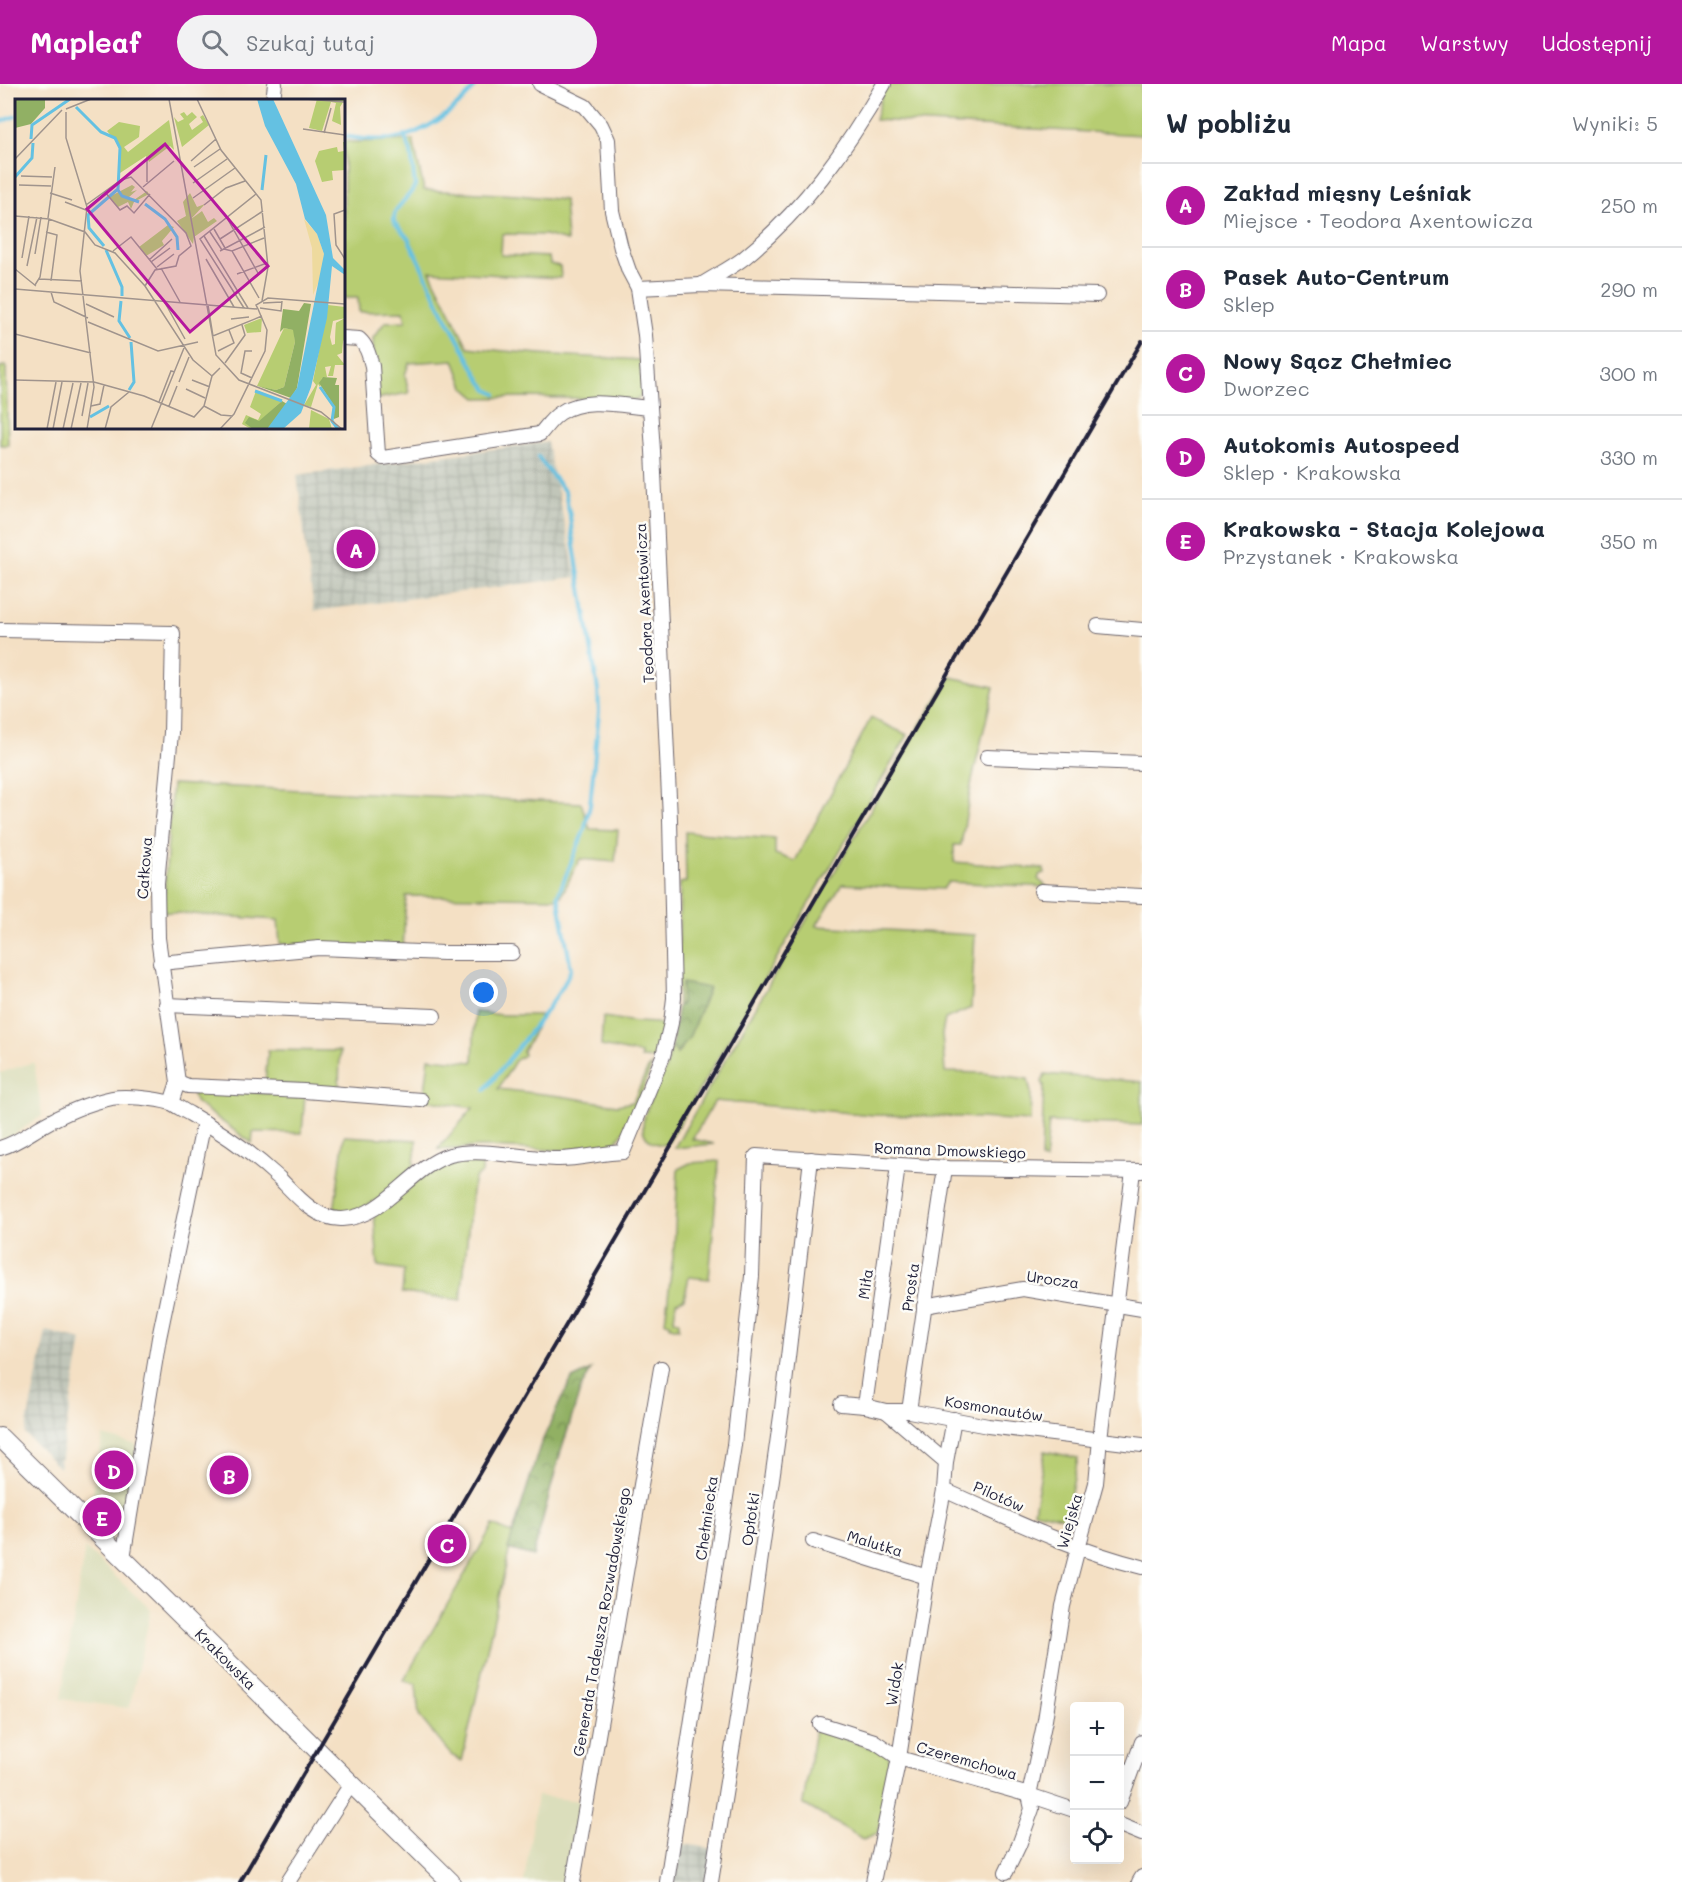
<!DOCTYPE html>
<html lang="pl">
<meta charset="utf-8">
<style>
body{margin:0;font-family:Mali,sans-serif;background:#f2f2f3;color:#1f2937}
.controls{position:absolute;right:18px;bottom:18px;display:grid;overflow:hidden;border-radius:6px;box-shadow:0 6px 24px #0002}
.controls button{width:54px;height:54px;display:grid;place-items:center;padding:0;border:0;border-bottom:2px solid #e0e1e3;background:#fff;color:#1f2937;font:30px sans-serif}
.you{position:absolute;left:484px;top:909px;width:21px;height:21px;margin:-15px;border:4px solid #fff;border-radius:50%;background:#1a73e8;box-shadow:0 0 0 9px #1a73e833}
.badge{display:grid;place-items:center;width:39px;height:39px;border-radius:50%;background:#b5179e;color:#fff;font-size:20px;font-weight:700}
.pin{position:absolute;translate:-50% -50%;border:3px solid #fff;box-shadow:0 2px 6px #0006}
.list{margin:0;padding:0;list-style:none}
h2{display:flex;justify-content:space-between;align-items:center;height:78px;margin:0;padding:0 24px;font-size:26px}
h2 small{font-size:20px;font-weight:400;color:#747a83}
.list li{display:grid;grid-template-columns:39px 1fr auto;gap:18px;align-items:center;box-sizing:border-box;height:84px;padding:0 24px;border-top:2px solid #e0e1e3}
.list b{display:block;font-size:22px;white-space:nowrap}
.list p{margin:0;font-size:20px;white-space:nowrap;color:#747a83}
.list em{font-size:20px;font-style:normal;color:#747a83}
.icon{flex:none;width:33px;height:33px;fill:none;stroke:currentColor;stroke-width:2;stroke-linecap:round;stroke-linejoin:round}
.map{position:relative;flex:none;width:1142px;height:1798px;overflow:hidden}
header{display:flex;align-items:center;gap:36px;box-sizing:border-box;height:84px;padding:0 30px;background:#b5179e;color:#fff}
header strong{font-size:28px}
nav{display:flex;gap:33px;margin-inline-start:auto;font-size:21px}
.search{width:420px;height:54px;background:#f2f2f3;display:flex;align-items:center;gap:15px;box-sizing:border-box;padding:0 21px;border-radius:33px;color:#747a83;font-size:22px}
main{display:flex}
aside{flex:1;background:#fff}
.map>svg:first-child{display:block}
</style>
<header>
<strong>Mapleaf</strong>
<div class="search"><svg class="icon" aria-label="search" viewBox="0 0 24 24"><circle cx="10" cy="10" r="6"/><path d="M15 15l6 6"/></svg>Szukaj tutaj</div>
<nav><a>Mapa</a><a>Warstwy</a><a>Udostępnij</a></nav>
</header>
<main>
<div class="map">
<svg width="1142" height="1798" viewBox="0 0 1142 1798">
<defs>
<pattern id="industrial-grid" width="8" height="8" patternUnits="userSpaceOnUse" patternTransform="scale(1.5)"><rect width="8" height="8" fill="#c1c6b9"/><path d="M0 4h8M4 0v8" fill="none" stroke="#a6aaa0"/></pattern>
<pattern id="forest-crowns" width="20" height="18" patternUnits="userSpaceOnUse" patternTransform="scale(1.5)"><rect width="20" height="18" fill="#91b064"/><path d="M2 6a3 3 0 1 1 6 0M12 15a3 3 0 1 1 6 0" fill="none" stroke="#768f54"/></pattern>
</defs>
<rect width="100%" height="100%" fill="#fdfcf7"/>
<filter id="ink" filterUnits="userSpaceOnUse"><feTurbulence type="fractalNoise" baseFrequency=".0167" numOctaves="2"/><feDisplacementMap in="SourceGraphic" scale="12" xChannelSelector="R" yChannelSelector="G"/><feConvolveMatrix kernelMatrix="1 2 1 2 8 2 1 2 1" color-interpolation-filters="sRGB"/></filter>
<filter id="wash" filterUnits="userSpaceOnUse"><feTurbulence type="fractalNoise" baseFrequency=".008" numOctaves="4" result="noise"/><feDisplacementMap in="SourceGraphic" scale="24" xChannelSelector="R" yChannelSelector="G"/><feGaussianBlur stdDeviation="1.35" result="paint"/><feColorMatrix in="noise" values="0 0 0 0 0 0 0 0 0 0 0 0 0 0 0 0 0 1.4 0 .05"/><feComposite in="paint" operator="in"/></filter>
<g filter="url(#wash)">
<rect width="100%" height="100%" fill="#f4e0c4"/>
<!-- built -->
<g fill="#dbdebc">
<path d="M34,978L42,1032L12,1052L0,1056V989Z"/>
<path d="M103,1352L137,1361L122,1451L91,1419Z"/>
<path d="M85,1464L151,1526L129,1624L61,1615Z"/>
<path d="M537,1712L580,1717L567,1798H524Z"/>
</g>
<!-- industrial -->
<g fill="url(#industrial-grid)">
<path d="M547,358L576,493L314,527L297,391Z"/>
<path d="M46,1247L82,1256L59,1384L25,1350Z"/>
<path d="M678,1759L714,1765L708,1798H672Z"/>
</g>
<!-- grass -->
<g fill="#b7cd72" stroke="#6c7856" stroke-width="1.5">
<path d="M885,0H1142V51L875,36Z"/>
<path d="M413,56L424,106L518,111L564,116L567,157L545,151L502,150L501,171L549,173L550,180L560,182L561,194L430,187L468,263C525,271 582,272 640,276L644,309L637,316L525,313L477,314L464,303L454,276L409,279L405,291L409,309L375,315L373,254L385,238L406,237L404,227L359,228L358,214H344V57L353,58Z"/>
<path d="M6,282L8,361H0V283Z"/>
<path d="M951,593L994,603L972,696L961,761H954V778L1044,785L1045,789L1040,790L1038,795L1047,803L948,798L943,805L842,800L816,842L975,851L971,924L945,935L942,950L945,988L983,989L1028,995L1031,1009L1030,1037L961,1033L874,1031L715,1017L692,1055L714,1060L674,1064L918,644Z"/>
<path d="M871,634L908,651L667,1061C620,1059 655,1010 664,988C668,980 670,970 672,961L677,969L681,921H678C678,880 679,840 680,799L686,798L685,748L775,755V770L795,777Z"/>
<path d="M172,700L581,719L590,745L618,746L615,778L580,775L560,814L406,812L403,864L280,860L278,836L163,828Z"/>
<path d="M475,928L501,931H540L532,952L523,967L524,971L515,977L498,1005L560,1012L617,1021L633,1018L648,984L652,981C643,1003 633,1039 617,1056C599,1074 507,1062 479,1063C465,1063 452,1067 438,1065L473,1024L424,1016L429,974L473,978Z"/>
<path d="M603,933L636,938L656,939L665,941L656,975L641,974V970L601,962Z"/>
<path d="M268,966L340,967L339,1005L265,999Z"/>
<path d="M1045,990L1142,998V1041L1049,1038L1045,1077L1041,1075L1044,1001L1042,998Z"/>
<path d="M192,1005L305,1011L302,1049L253,1048L252,1059L195,1018Z"/>
<path d="M344,1052L417,1056L413,1085L376,1117L357,1127L334,1128Z"/>
<path d="M482,1072V1089L475,1094L472,1107L461,1216L402,1209L404,1186L378,1182L374,1130L441,1079L463,1074Z"/>
<path d="M719,1077L709,1195L689,1193L684,1215L676,1218L674,1236L679,1237V1244L670,1242V1239L665,1238L674,1165L678,1085L690,1079Z"/>
<path d="M1045,1367L1078,1374L1066,1434L1034,1427Z"/>
<path d="M493,1441L513,1450L462,1677L451,1671L419,1632L416,1600L404,1596Z"/>
<path d="M815,1645L887,1669L891,1679V1688L878,1749L863,1755L803,1720Z"/>
</g>
<!-- forest -->
<g fill="url(#forest-crowns)" stroke="#5a6950" stroke-width="1.5">
<path d="M682,899L709,904L689,954L677,970L672,961L678,921H681Z"/>
<path d="M591,1286L581,1304L558,1377L533,1472L508,1465L540,1362L559,1320L572,1295Z"/>
</g>
<g fill="none" stroke-linecap="round" stroke-linejoin="round">
<!-- stream -->
<g stroke="#64c1e2" stroke-width="4">
<path d="M0,38L16,32"/>
<path d="M404,51L411,68L415,101L412,107L396,126L394,133V138L408,154L443,228L481,297L488,306L496,310"/>
<path d="M344,52C358,55 376,56 391,55C423,51 458,26 477,0"/>
<path d="M485,1006L544,930L563,902L571,885L558,811L584,747L590,721L599,628L598,606L572,450L570,432L565,408L538,373"/>
</g>
</g>
</g>
<g filter="url(#ink)">
<g fill="none" stroke-linecap="round" stroke-linejoin="round">
<defs>
<g id="minor">
<path d="M273,16L275,0"/>
<path d="M701,201C715,192 731,184 744,174C803,126 846,66 884,0"/>
<path d="M638,204L701,201L1097,211"/>
<path d="M344,254L359,255C367,262 369,271 372,282L378,370L383,374L540,350C546,343 552,334 560,329C585,312 622,322 650,324"/>
<path d="M1098,542L1142,546"/>
<path d="M0,546L173,549L171,649L157,799L158,854L178,998L171,1019"/>
<path d="M987,673L1142,679"/>
<path d="M1041,807L1142,812"/>
<path d="M160,879L319,864L444,869H512"/>
<path d="M166,921L434,932"/>
<path d="M178,998L188,1002L304,1007L421,1016"/>
<path d="M0,1064C15,1060 27,1051 40,1043C61,1031 88,1019 112,1014C126,1011 157,1015 171,1019C177,1022 184,1027 190,1030C222,1048 252,1069 279,1094C296,1111 316,1136 342,1135C386,1133 410,1083 450,1071C480,1063 528,1075 559,1075C580,1075 601,1069 623,1068L663,972L671,939L674,914L670,735L653,367L645,251L638,204L629,187L621,164L612,127L608,56L601,41L585,22L540,0"/>
<path d="M924,1222L1023,1205L1142,1225"/>
<path d="M841,1320L865,1322L886,1327H909L988,1342L1142,1361"/>
<path d="M865,1322L898,1082"/>
<path d="M886,1327L946,1378L944,1406C1009,1435 1073,1466 1142,1483"/>
<path d="M909,1327L945,1084"/>
<path d="M946,1378L954,1335"/>
<path d="M813,1457L927,1493"/>
<path d="M123,1474L159,1254L204,1038"/>
<path d="M820,1640L874,1657L899,1674L1029,1711L1074,1726"/>
<path d="M1120,1718L1142,1658"/>
<path d="M1120,1741L1142,1750"/>
<path d="M1006,1788L1019,1761L1032,1725L1029,1711L1045,1636L1063,1522L1078,1464L1096,1399L1100,1355L1133,1087"/>
<path d="M288,1798L351,1700"/>
<path d="M573,1798L661,1284"/>
<path d="M667,1798L734,1361L752,1192L756,1072L948,1084L1142,1087"/>
<path d="M711,1798L745,1585L782,1325L811,1075"/>
<path d="M873,1798L899,1674L927,1493L944,1406"/>
<path d="M1139,1798L1142,1793"/>
</g>
<path id="secondary" d="M0,1353L451,1798"/>
</defs>
<!-- minor casing -->
<use href="#minor" stroke="#6c646b" stroke-width="16"/>
<!-- secondary casing -->
<use href="#secondary" stroke="#6c646b" stroke-width="20"/>
<!-- minor -->
<use href="#minor" stroke="#fff" stroke-width="14"/>
<!-- secondary -->
<use href="#secondary" stroke="#fff" stroke-width="18"/>
<!-- rail -->
<path stroke="#22223b" stroke-width="4" d="M240,1798L1142,257"/>
</g>
</g>
<g text-anchor="middle" dominant-baseline="central" stroke-width="5" stroke-linejoin="round" paint-order="stroke">
<!-- street labels -->
<g font-size="15" fill="#22223b" stroke="#fdfcf7">
<text transform="translate(644 519) rotate(-93)">Teodora Axentowicza</text>
<text transform="translate(144 784) rotate(-86)">Całkowa</text>
<text transform="translate(950 1066) rotate(2)">Romana Dmowskiego</text>
<text transform="translate(1053 1195) rotate(8)">Urocza</text>
<text transform="translate(865 1200) rotate(-82)">Miła</text>
<text transform="translate(910 1203) rotate(-82)">Prosta</text>
<text transform="translate(994 1324) rotate(9)">Kosmonautów</text>
<text transform="translate(999 1412) rotate(24)">Pilotów</text>
<text transform="translate(706 1434) rotate(-82)">Chełmiecka</text>
<text transform="translate(750 1435) rotate(-82)">Opłotki</text>
<text transform="translate(1069 1437) rotate(-74)">Wiejska</text>
<text transform="translate(875 1459) rotate(17)">Malutka</text>
<text transform="translate(601 1538) rotate(-80)">Generała Tadeusza Rozwadowskiego</text>
<text transform="translate(226 1575) rotate(45)">Krakowska</text>
<text transform="translate(894 1600) rotate(-81)">Widok</text>
<text transform="translate(967 1676) rotate(16)">Czeremchowa</text>
</g>
</g>
<!-- overview -->
<g transform="translate(15 15)">
<rect width="330" height="330" fill="#f4e0c4"/>
<path d="M302,0H330L325,8L326,26L317,22L321,4L316,3L307,32L294,29ZM169,13L172,17L177,13L182,18L174,25L177,31L188,23L185,18L188,16L194,26L167,48L159,18L163,23L169,20L165,15ZM154,21L159,51L155,47L134,63L131,57L105,74V47L92,32L104,23L125,27L124,38L109,48L113,53ZM328,43H330V71L317,72L318,81L307,83L300,62L304,52L322,48L323,53L329,52ZM117,86L120,88L116,93L122,91L113,99L119,101L132,92L134,95L119,103L116,110L113,103L103,108L94,98ZM175,94L182,108L190,105L176,120L187,112L193,123L199,119L202,122L179,138L178,145L162,122L171,117L168,103ZM153,126L159,128L147,142L149,146L131,157L124,148ZM313,206L330,208V219L318,222L315,238L317,246L320,245L321,224L330,219L327,254L322,256L330,266H320L318,277H313L316,267L310,268L312,278L307,279L305,288L303,285L296,308L289,306L301,286L298,282ZM269,229L279,231L280,243L269,288L261,291L242,287ZM241,292L267,302L236,330L227,325L231,316L243,321L246,315L235,308Z" fill="#b7cd72"/>
<path d="M0,0H30V9L16,25L0,29ZM289,204L296,205L282,289L276,299L243,287L261,291L269,288L280,243L278,231L269,229L265,233L268,210L284,212ZM308,278L322,279L320,286H324V318L319,320V307L304,284ZM267,302L272,305L270,310L252,330H238L230,324L234,318L244,322Z" fill="#91b064"/>
<path d="M289,120L302,135L309,155L307,175L298,196L297,149Z" fill="#eeda9e"/>
<path d="M247,219L246,233L232,234L229,226Z" fill="#b7cd72"/>
<path d="M330,220V238L327,245L320,246L321,224ZM296,311L314,320L317,330H294Z" fill="#b7cd72"/>
<path d="M242,0H258L311,116L318,159L330,171V176L317,167L312,219L296,288L286,314L268,330H252L282,289L309,155L302,135L290,120L281,85L250,27Z" fill="#64c1e2"/>
<path fill="none" stroke="#64c1e2" stroke-width="3" d="M61,8L86,33L100,39L105,49L103,90L73,116L74,129L89,147M16,40L17,26L55,0M0,78L17,59L18,44M103,91L107,97L124,103M247,91L251,56M130,105L150,120L162,138L163,151M91,151L107,188V197M106,202L104,222L115,239M305,288L319,308L317,322L323,330M114,291L119,283L116,243M240,292L267,302M75,318L94,307"/>
<path fill="none" stroke="#a0948d" stroke-width="1.5" d="M154,0L201,256L224,281L306,313L327,330M182,0L206,51L246,101L253,168L247,202M290,0L330,3M51,10L76,0M51,13V39L72,108L65,172L79,288L72,330M288,30L330,36M309,34L316,9M0,60L47,11M176,62L201,40M179,68L205,50M6,77L37,78M132,83V58M178,84L212,60M4,86L36,87M128,88L159,62M90,93L105,111L112,107L119,114L135,95M35,94L57,101M178,99L220,69M50,103L71,111M71,106L106,81L116,78L171,134L176,147L164,157L161,167L140,171L130,187M189,106L211,89L230,82M330,111L319,115L321,146L330,160M0,117L34,120L70,133L80,146L100,154L130,187L178,261L197,277M33,119L40,68M212,119L243,174M199,130L210,149M31,133L42,136L36,182M195,133L207,151M189,137L233,209M205,140L248,112M209,150L217,152L249,139M98,152L116,138L142,170M205,152L250,128M217,152L244,199M20,155L26,118M7,159L14,117M191,160L219,208M134,161L157,140M136,163L155,149M12,167L22,118M142,168L159,155M146,169L165,203M0,170L21,187M222,175L252,164M24,180L67,182M20,186L25,178L34,120M0,190L242,210M36,193L39,203L73,219M149,202L170,240M248,204L267,203M71,205L99,218M193,206L198,237L247,217M229,209L185,140L241,95M245,209L266,212L267,202M243,210L241,206L253,199L330,205M216,220L234,218M73,223L143,252L183,243M0,235L76,254M203,252L219,244L214,231M237,252H230L226,274L237,279M210,264L230,236L227,226M0,281L79,283L129,297L179,318L189,307L206,316L218,317M177,281L195,288M164,283L174,258M171,290L190,299M144,303L156,272L160,273M76,307L85,305L89,286M154,307L162,287M189,307L197,277L205,269M67,317L73,284M32,330L41,283M38,330L47,283M48,330L58,284M56,330L66,284M90,330L96,308L114,293M136,330L169,249M205,330L219,315L250,252L252,231L243,210"/>
<path fill="#b5179e" fill-opacity="0.15" stroke="#b5179e" stroke-width="3" d="M150,45L253,167L175,233L72,110Z"/>
<rect width="330" height="330" fill="none" stroke="#22223b" stroke-width="3"/>
</g>
</svg>
<div class="controls">
<button>+</button>
<button>−</button>
<button><svg class="icon" aria-label="locate" viewBox="0 0 24 24"><circle cx="12" cy="12" r="6"/><path d="M12 2v4M12 18v4M2 12h4M18 12h4"/></svg></button>
</div>
<div class="you"></div>
<div class="pin badge" style="left:356px;top:465px">A</div>
<div class="pin badge" style="left:229px;top:1391px">B</div>
<div class="pin badge" style="left:447px;top:1460px">C</div>
<div class="pin badge" style="left:114px;top:1386px">D</div>
<div class="pin badge" style="left:102px;top:1433px">E</div>
</div>
<aside>
<h2>W pobliżu<small>Wyniki: 5</small></h2>
<ul class="list">
<li><span class="badge">A</span><div><b>Zakład mięsny Leśniak</b><p>Miejsce · Teodora Axentowicza</p></div><em>250 m</em></li>
<li><span class="badge">B</span><div><b>Pasek Auto-Centrum</b><p>Sklep</p></div><em>290 m</em></li>
<li><span class="badge">C</span><div><b>Nowy Sącz Chełmiec</b><p>Dworzec</p></div><em>300 m</em></li>
<li><span class="badge">D</span><div><b>Autokomis Autospeed</b><p>Sklep · Krakowska</p></div><em>330 m</em></li>
<li><span class="badge">E</span><div><b>Krakowska - Stacja Kolejowa</b><p>Przystanek · Krakowska</p></div><em>350 m</em></li>
</ul>
</aside>
</main>
